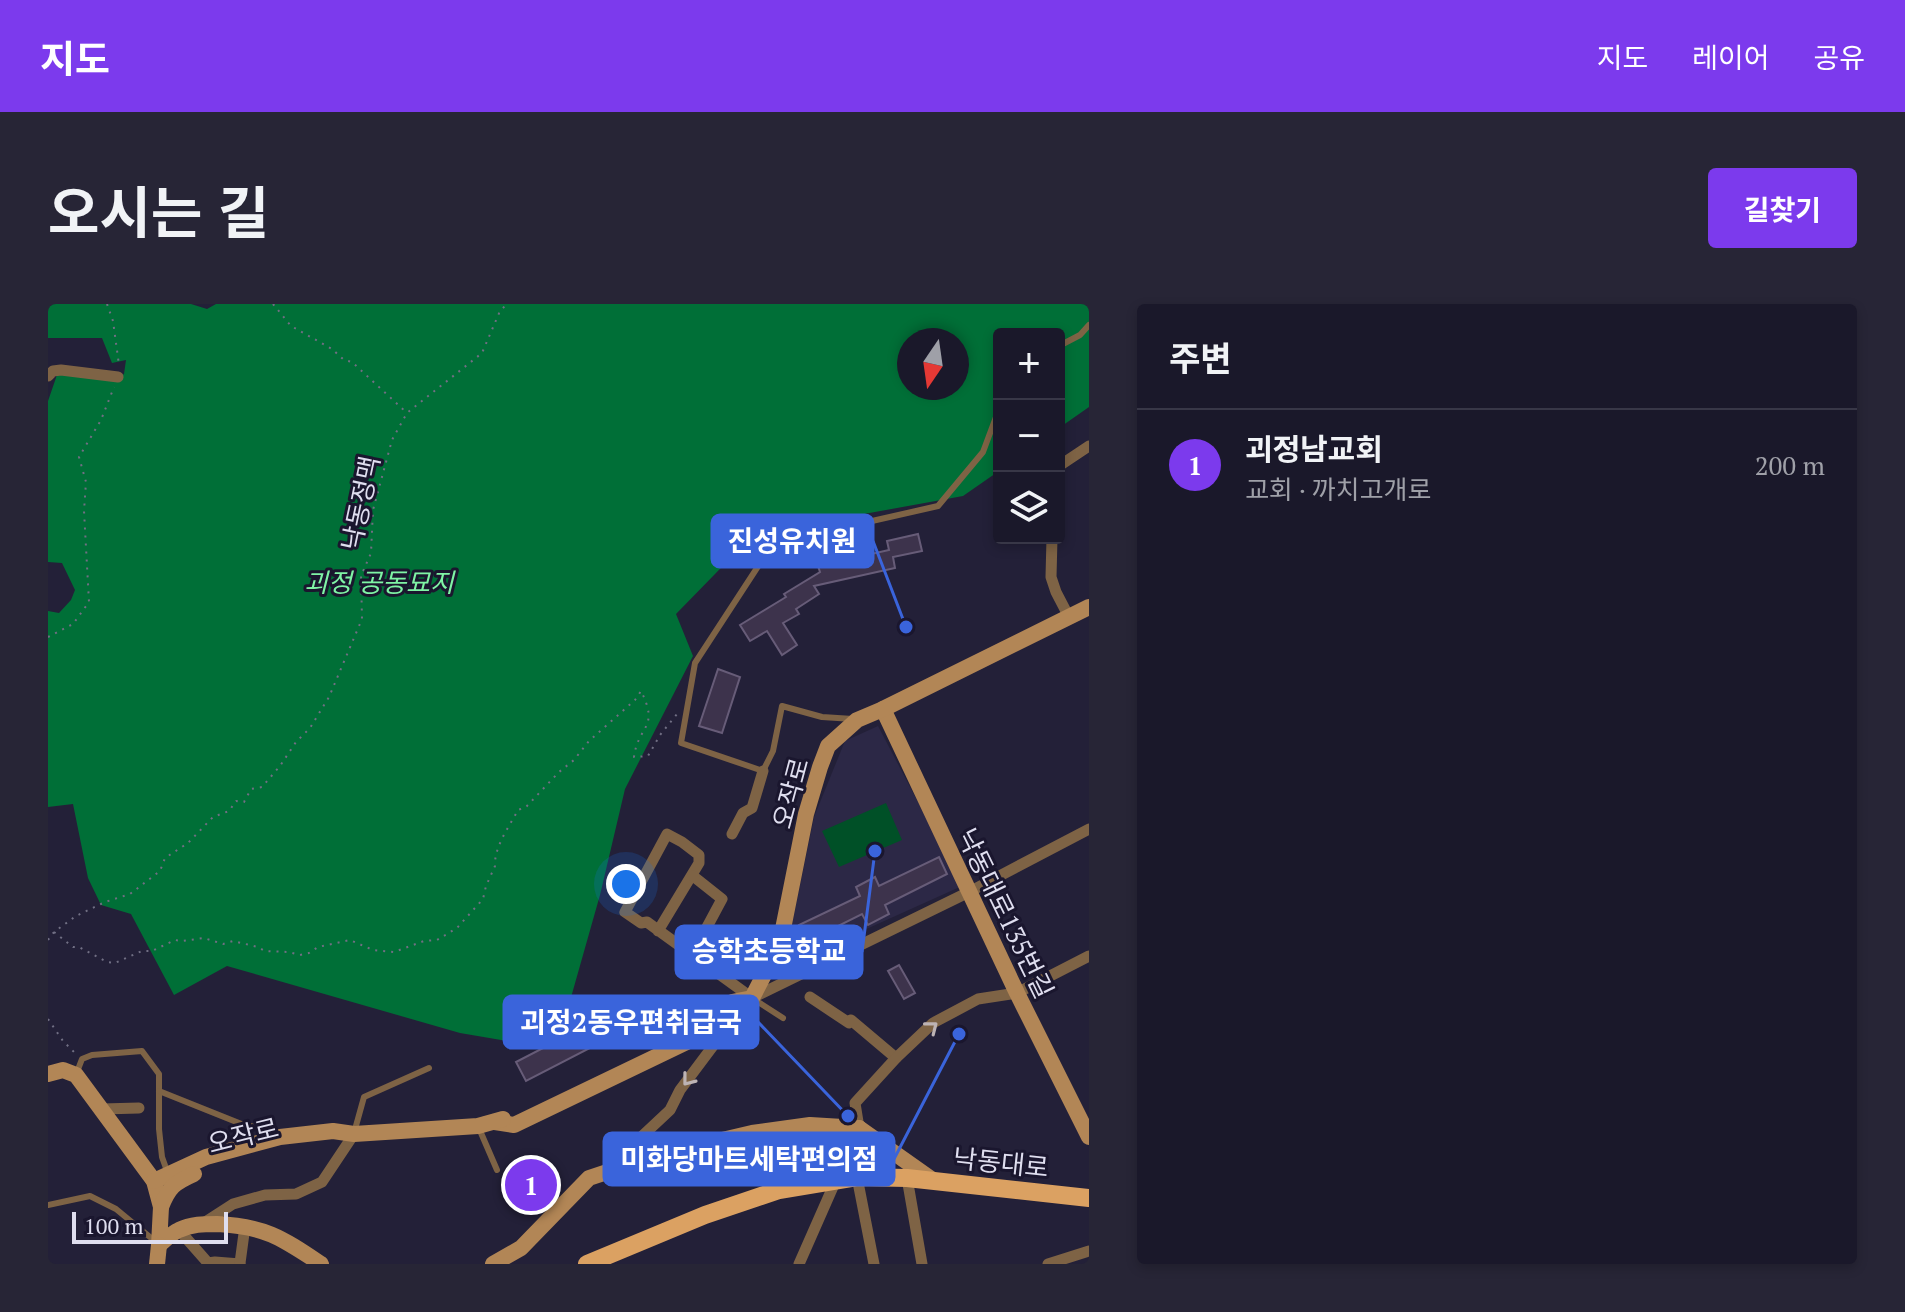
<!DOCTYPE html>
<html lang="ko">
<meta charset="utf-8">
<style>
body{margin:0;font-family:"PT Serif","Noto Sans KR",serif;background:#272536;color:#f1f3f6}
.controls{position:absolute;right:24px;top:24px;display:grid;overflow:hidden;border-radius:8px;box-shadow:0 4px 12px #0003}
.controls button{width:72px;height:72px;display:grid;place-items:center;padding:0;border:0;border-bottom:2px solid #383747;background:#1a182a;color:#f1f3f6;font:40px sans-serif}
.compass{position:absolute;left:849px;top:24px;width:72px;height:72px;border-radius:50%;background:#1a182a;box-shadow:0 4px 12px #0003;rotate:193deg}
.scale{position:absolute;left:24px;bottom:20px;width:156px;box-sizing:border-box;padding-left:8px;border:4px solid #dfdeef;border-top:0;font-size:22px;line-height:28px;white-space:nowrap;color:#dfdeef;-webkit-text-stroke:6px #1a162e;paint-order:stroke}
.you{position:absolute;left:578px;top:580px;width:28px;height:28px;margin:-20px;border:6px solid #fff;border-radius:50%;background:#1a73e8;box-shadow:0 0 0 12px #1a73e833}
.badge{display:grid;place-items:center;width:52px;height:52px;border-radius:50%;background:#7c3aed;color:#fff;font-size:26px;font-weight:700}
.pin{position:absolute;translate:-50% -50%;border:4px solid #fff;box-shadow:0 2px 8px #0006}
.list{margin:0;padding:0;list-style:none}
h2{display:flex;justify-content:space-between;align-items:center;height:104px;margin:0;padding:0 32px;font-size:34px}
h2 small{font-size:26px;font-weight:400;color:#9fa0a8}
.list li{display:grid;grid-template-columns:52px 1fr auto;gap:24px;align-items:center;box-sizing:border-box;height:112px;padding:0 32px;border-top:2px solid #383747}
.list b{display:block;font-size:30px;white-space:nowrap}
.list p{margin:0;font-size:26px;white-space:nowrap;color:#9fa0a8}
.list em{font-size:26px;font-style:normal;color:#9fa0a8}
.icon{flex:none;width:44px;height:44px;fill:none;stroke:currentColor;stroke-width:2;stroke-linecap:round;stroke-linejoin:round}
.map{position:relative;flex:none;width:1041px;height:960px;overflow:hidden;border-radius:8px}
header{display:flex;align-items:center;gap:48px;box-sizing:border-box;height:112px;padding:0 40px;background:#7c3aed;color:#fff}
header strong{font-size:38px}
nav{display:flex;gap:44px;margin-inline-start:auto;font-size:28px}
.intro{display:flex;align-items:center;justify-content:space-between;box-sizing:border-box;height:192px;padding:0 48px}
h1{margin:0;font-size:56px}
.button{padding:20px 36px;border-radius:8px;background:#7c3aed;color:#fff;font-size:28px;font-weight:700}
main{display:flex;gap:48px;padding:0 48px}
aside{flex:1;background:#1a182a;border-radius:8px;box-shadow:0 4px 12px #0003}
.map>svg:first-child{display:block}
</style>
<header>
<strong>지도</strong>
<nav><a>지도</a><a>레이어</a><a>공유</a></nav>
</header>
<div class="intro"><h1>오시는 길</h1><a class="button">길찾기</a></div>
<main>
<div class="map">
<svg width="1041" height="960" viewBox="0 0 1041 960">
<rect width="100%" height="100%" fill="#232038"/>
<!-- built -->
<path fill="#2c2846" d="M830,422L914,582L743,659L738,650L766,513L797,437Z"/>
<!-- green -->
<path fill="#005027" d="M838,499L854,536L791,563L774,527Z"/>
<!-- forest -->
<path fill="#006f37" fill-rule="evenodd" d="M0,0H143L159,5L168,0H1041V103L1011,124V30H951V167L915,192L706,230L628,310L645,352L577,485L552,591L520,704L459,737L412,729L179,662L126,691L83,610L53,601L40,574L25,500L0,503V307L11,309L23,296L27,286L14,259L0,258V97L10,68L65,76L76,70L78,56L64,59L54,34H0ZM861,36H909V84H861Z"/>
<!-- building -->
<g fill="#3d334c" stroke="#675c78" stroke-width="2">
<path d="M870,230L874,247L845,253L847,264L766,282L771,290L748,305L751,310L735,319L749,341L734,351L719,327L702,337L692,321L738,293L736,290L772,268L770,262L841,246L839,237Z"/>
<path d="M670,365L692,373L674,429L651,422Z"/>
<path d="M891,553L899,570L837,601L841,610L820,621L814,610L780,627L783,634L771,640L768,633L759,637L751,621L812,592L808,583L827,573L831,582Z"/>
<path d="M851,661L867,689L856,695L840,667Z"/>
<path d="M588,696L598,715L478,777L468,758Z"/>
</g>
<g fill="none" stroke-linecap="round" stroke-linejoin="round">
<!-- path -->
<g stroke="#716f84" stroke-width="2" stroke-dasharray="2 6" stroke-linecap="butt">
<path d="M59,0L65,17L71,61"/>
<path d="M225,0L243,22L284,45L296,56L304,58L359,109"/>
<path d="M0,333L25,320L41,298L36,207L38,178L31,153L53,116L66,83"/>
<path d="M6,628L25,643H31L59,658L67,659L94,647H104L127,636L134,637L156,634L175,640L185,637L210,643L217,647L241,648L252,651L261,649L270,643L302,636L325,646L346,648L376,637L389,636L409,624L435,595L438,582L447,562C446,543 461,523 470,506L478,503L511,468L526,456L541,437L587,396L593,387C612,425 590,421 586,453L600,452L612,431L629,410"/>
<path d="M0,636L6,628L28,612L57,598L82,590L112,567L117,554L140,539L165,513L181,507L188,497L196,498L203,485L214,483L232,462L248,438L262,424L281,393L314,315L313,272L323,249L325,206L344,136L359,109L434,49L452,7L459,0"/>
<path d="M0,715L15,737L27,749"/>
</g>
<!-- lane -->
<g stroke="#7e6345" stroke-width="6">
<path d="M1011,42L1032,31L1041,21"/>
<path d="M805,415L774,413L734,402L725,447L715,467L633,439L647,359L724,241L742,233L771,229L890,202L935,148L951,105"/>
<path d="M704,694L735,714"/>
<path d="M29,768L34,755L44,751L94,747L111,770V825L114,853L119,867"/>
<path d="M111,787L196,821L219,825L227,830"/>
<path d="M430,822L449,866"/>
<path d="M306,829L316,793L381,764"/>
<path d="M0,901L42,892L68,905L108,938"/>
</g>
<!-- street -->
<g stroke="#7e6345" stroke-width="11">
<path d="M0,72L5,67L13,66L70,73"/>
<path d="M1011,162L1041,142"/>
<path d="M1004,234L1003,273L1008,288L1021,313"/>
<path d="M684,530L695,509L704,504L715,467"/>
<path d="M610,627L651,559V551L634,538L619,530L577,608L593,619L599,618C634,644 669,668 704,694"/>
<path d="M644,651L674,595L645,572"/>
<path d="M706,693L921,588L1041,525"/>
<path d="M762,693L801,719L803,716L848,754"/>
<path d="M54,805L91,804"/>
<path d="M811,824L807,799L848,754L885,719L930,695L969,689L1041,652"/>
<path d="M559,865L622,806L632,786L674,730L697,712L702,698"/>
<path d="M809,873L826,960"/>
<path d="M859,874L874,960"/>
<path d="M154,920L185,900L217,891L248,890L274,878L306,830"/>
<path d="M131,926L160,959L167,958L192,960"/>
<path d="M192,959L197,922"/>
<path d="M751,960L788,876"/>
<path d="M1000,960L1041,947"/>
</g>
<!-- secondary -->
<g stroke="#b28656" stroke-width="16">
<path d="M835,405L969,689L1041,833"/>
<path d="M634,728L684,698L699,695"/>
<path d="M0,770L15,766L28,771L106,877L113,903L111,941C117,936 124,929 131,926C143,920 156,920 169,920C217,922 234,934 273,960"/>
<path d="M447,818L466,821L649,733L693,705L704,694L732,640L758,510L772,463L780,442L809,416L835,405L1041,303"/>
<path d="M811,824L816,874"/>
<path d="M106,877L158,853L232,833L285,827L306,830L430,822L455,815"/>
<path d="M113,903C121,883 126,879 146,870"/>
<path d="M109,960L111,941"/>
<path d="M445,960L473,944L541,874L610,851L704,829L762,821L811,824L886,877"/>
</g>
<!-- primary -->
<path stroke="#dba162" stroke-width="18" d="M539,960L657,911L731,886L809,873L859,874L1041,894"/>
</g>
<!-- one-way arrows -->
<defs><path id="oneway-chevron" d="M-2-3.5L2.5 0L-2 3.5" fill="none" stroke-width="1.6" stroke-linecap="round" stroke-linejoin="round" transform="scale(2)"/></defs>
<g stroke="#bdb3b4">
<use href="#oneway-chevron" transform="translate(884 723) rotate(-38)"/>
<use href="#oneway-chevron" transform="translate(640 776) rotate(128)"/>
</g>
<g text-anchor="middle" dominant-baseline="central" stroke-width="6" stroke-linejoin="round" paint-order="stroke">
<!-- street labels -->
<g font-size="26" fill="#dfdeef" stroke="#1a162e">
<text transform="translate(312 199) rotate(-78)">낙동정맥</text>
<text transform="translate(742 489) rotate(-75)">오작로</text>
<text transform="translate(958 609) rotate(64)">낙동대로135번길</text>
<text transform="translate(195 831) rotate(-14)">오작로</text>
<text transform="translate(953 858) rotate(6)">낙동대로</text>
</g>
<!-- park labels -->
<g font-size="26" font-style="italic" fill="#7ff4a5" stroke="#1a162e">
<text x="331" y="278">괴정 공동묘지</text>
</g>
</g>
<!-- callouts -->
<path fill="none" stroke="#3a64db" stroke-width="3" d="M858 323L825 237M827 547L814 648M800 812L710 718M911 730L846 855"/>
<g fill="#3a64db" stroke="#1a162e" stroke-width="3">
<circle cx="858" cy="323" r="8"/>
<circle cx="827" cy="547" r="8"/>
<circle cx="800" cy="812" r="8"/>
<circle cx="911" cy="730" r="8"/>
</g>
<g fill="#3a64db" stroke="#3a64db" stroke-width="3">
<rect x="664" y="211" width="161" height="52" rx="8"/>
<rect x="628" y="622" width="186" height="52" rx="8"/>
<rect x="456" y="692" width="254" height="52" rx="8"/>
<rect x="556" y="829" width="290" height="52" rx="8"/>
</g>
<g font-size="28" text-anchor="middle" font-weight="bold" fill="#fff">
<text x="744" y="247">진성유치원</text>
<text x="721" y="657">승학초등학교</text>
<text x="583" y="728">괴정2동우편취급국</text>
<text x="701" y="865">미화당마트세탁편의점</text>
</g>
</svg>
<div class="controls">
<button>+</button>
<button>−</button>
<button><svg class="icon" aria-label="layers" viewBox="0 0 24 24"><path d="M12 4l9 5-9 5-9-5zM3 14l9 5 9-5"/></svg></button>
</div>
<svg class="compass" viewBox="-18 -18 36 36"><path d="M0-13l5 13h-10z" fill="#e53935"/><path d="M0 13l5-13h-10z" fill="#9fa0a8"/></svg>
<div class="scale">100 m</div>
<div class="you"></div>
<div class="pin badge" style="left:483px;top:881px">1</div>
</div>
<aside>
<h2>주변<small></small></h2>
<ul class="list">
<li><span class="badge">1</span><div><b>괴정남교회</b><p>교회 · 까치고개로</p></div><em>200 m</em></li>
</ul>
</aside>
</main>
